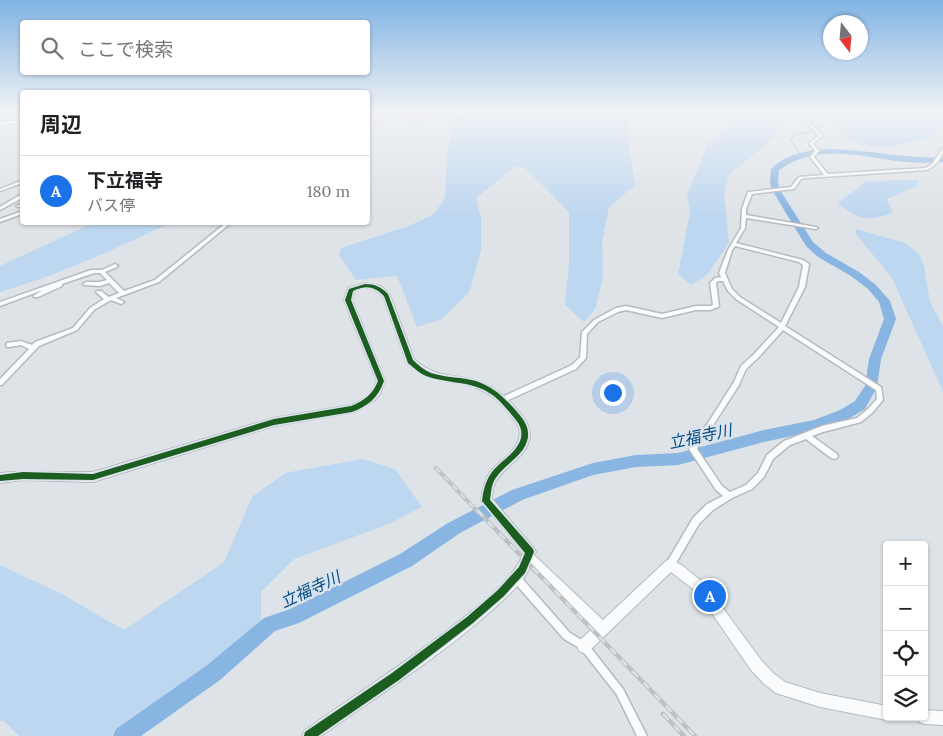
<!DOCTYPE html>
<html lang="ja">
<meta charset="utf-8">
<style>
body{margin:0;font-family:Lora,"Noto Sans JP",serif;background:#f2f2f2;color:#202124}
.controls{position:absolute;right:15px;bottom:15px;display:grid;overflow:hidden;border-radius:5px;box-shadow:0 1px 4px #0004}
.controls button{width:45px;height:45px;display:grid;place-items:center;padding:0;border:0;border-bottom:1px solid #e0e0e0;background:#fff;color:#202124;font:25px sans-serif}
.compass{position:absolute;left:823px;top:15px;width:45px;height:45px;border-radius:50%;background:#fff;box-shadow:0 1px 4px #0004;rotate:164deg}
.you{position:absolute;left:612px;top:392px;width:18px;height:18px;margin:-12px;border:4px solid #fff;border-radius:50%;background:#1a73e8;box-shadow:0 0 0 8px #1a73e833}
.badge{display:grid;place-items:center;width:32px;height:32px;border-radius:50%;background:#1a73e8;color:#fff;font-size:16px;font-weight:700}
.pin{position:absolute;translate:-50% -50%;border:2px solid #fff;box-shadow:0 1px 5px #0006}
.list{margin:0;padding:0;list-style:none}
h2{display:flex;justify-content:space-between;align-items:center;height:65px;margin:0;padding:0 20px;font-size:21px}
h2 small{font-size:16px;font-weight:400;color:#757577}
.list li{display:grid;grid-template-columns:32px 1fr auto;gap:15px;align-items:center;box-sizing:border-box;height:70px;padding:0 20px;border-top:1px solid #e0e0e0}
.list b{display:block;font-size:19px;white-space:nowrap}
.list p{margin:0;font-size:16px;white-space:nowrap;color:#757577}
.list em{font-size:16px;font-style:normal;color:#757577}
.icon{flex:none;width:28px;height:28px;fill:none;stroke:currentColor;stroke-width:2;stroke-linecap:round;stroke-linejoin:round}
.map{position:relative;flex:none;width:943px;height:736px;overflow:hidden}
.search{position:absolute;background:#fff;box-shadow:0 1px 4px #0004;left:20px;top:20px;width:350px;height:55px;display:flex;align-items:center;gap:12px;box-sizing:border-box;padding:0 18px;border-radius:5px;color:#757577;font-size:19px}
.panel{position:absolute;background:#fff;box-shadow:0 1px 4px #0004;left:20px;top:90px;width:350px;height:135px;border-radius:5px}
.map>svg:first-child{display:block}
</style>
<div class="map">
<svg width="943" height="736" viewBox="0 0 943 736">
<rect width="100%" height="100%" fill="#dee3e8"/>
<!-- green -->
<g fill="#bed7f0">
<path d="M465,111H628L627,136L635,185L609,207L602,242L603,275L596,308L584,322L565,305L569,264V212L526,169L516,166L476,198L481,219V250L470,291L442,319L417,327L397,276L356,280L339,255L341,248L409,226L434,214L445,198L447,153L456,116Z"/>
<path d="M730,111H775L777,114V135L729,175L724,193L729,243L707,275L691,285L678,274L690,213L687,194L709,143L729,128Z"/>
<path d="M826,111H943V123L933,137C906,143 879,153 852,141C841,135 833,121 826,111Z"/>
<path d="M917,180V186L887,199L893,213C867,221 859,221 838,203L867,181Z"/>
<path d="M93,223H170C115,249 59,275 0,292V266Z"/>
<path d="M856,229L905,243L918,253L924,265L930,302L943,326V392L892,278L856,234Z"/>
<path d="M363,459L395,469L422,507L389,524L294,559L261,592V631L207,672L110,736H19L4,721H0V565L62,594L124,630L224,562L252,497L285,473Z"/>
</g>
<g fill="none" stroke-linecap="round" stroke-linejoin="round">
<!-- stream -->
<path stroke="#88b5e1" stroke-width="1" d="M800,155L791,140L793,135L812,131L821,126L811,116L813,111"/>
<!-- river -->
<path fill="#88b5e1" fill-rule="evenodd" d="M823,149C864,149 903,158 943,158V162C927,163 912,163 896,161C854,155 817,144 779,170L778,182L780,190L813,242L826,253L859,272L876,285L890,301L896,319L881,359L877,387L865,409L850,418L815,431L764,442L678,465L636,467L593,475L522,500L460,533L412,566L299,623L275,631L220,680L141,736H113L116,729L206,666L264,618L290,609L400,554L448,523L512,490L593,463L636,455L678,453L764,430L814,420L840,410L855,401L865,386L869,359L884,319L879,302L868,289L851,276L818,257L806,246L772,190L770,182L771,169C785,155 804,151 823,149Z"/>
<defs>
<g id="street">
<path d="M400,111C407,111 414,115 418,120L432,111H437L418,123L413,118Z"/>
<path d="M801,111H805L803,116L823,136L813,143L819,151L814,157L828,174L926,168L932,164L942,149H943C943,158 935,166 927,170L807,178L801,179L794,189L752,194L746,209V215L816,227L818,228L816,229L746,218L745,228L736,243L803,260L809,264L805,287L785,326L881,387L883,400L872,413L861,422L823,432L812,436L837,454L838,456L837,458L834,459L831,458L806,439L790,445L773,459L764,477L752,489L732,498L713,510L699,524L673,568L670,569L667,568L666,565L667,562L693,518L707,504L723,496L716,490L689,449L695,439L708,423L734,382L741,366L754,354L779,327L736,299L728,291L723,281H718L716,283L719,306L718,307L710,310H696L662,318L626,310L618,312L598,322L587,334L586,358L576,369L504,402H500L499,400L500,398L572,365L580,357L582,332L594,320L616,308L626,306L662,314L696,306H710L713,305L710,283L715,278L721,277L719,273L728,250L741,228L742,209L748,192L791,187L799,177L824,175L810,157L815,151L809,143L819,136L800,117ZM735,246L799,262L803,265L799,287L781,323L740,297L732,289L725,273L732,250ZM783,330L876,390L877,399L868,409L857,418L822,426L784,441L767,455L758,473L746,485L730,492L722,486L697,449L699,443L712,427L739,385L746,369L758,358Z"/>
<path d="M368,115L376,123L368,130V127L372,123L368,118Z"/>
<path d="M21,181H22V183L0,191V189Z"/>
<path d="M20,195H22V198L0,210V207Z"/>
<path d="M22,204V206L18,207L16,206Z"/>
<path d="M20,212H22V214L0,222V219Z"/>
<path d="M227,222H232L159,282L116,298L124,302L123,303L121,304L111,300L94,310L77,330L39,346L2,385H0V379L29,349L21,345L9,347H7L6,345L7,343L21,341L32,345L35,342L73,328L90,308L104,299L97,293L96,292L97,291H101L109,297L119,293L109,283L100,286L84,285L83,284L86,282H100L107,280L100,273H94L62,284V286L38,297H34L33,296L43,290L0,306V302L91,270H102L115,264L118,266L117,267L105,272L124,291L155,280Z"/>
<path d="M516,574L519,575L570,633L587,643L623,689L647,736H637L617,695L581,649L564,639L513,581L512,578L513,575Z"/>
</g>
<g id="secondary">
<path d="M22,120V122L0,126V122Z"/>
<path d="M365,283L381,286L390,295L414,359C435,378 449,373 474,380C493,385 507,397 519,412C525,419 531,427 530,436C527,457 506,465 496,481C493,486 492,493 492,499L534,548L536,552L534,555L603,620L666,561L670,559L683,566L706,585L761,660L773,673L785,682L820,693L887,706V717L892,718L887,720L820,707L776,693L763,683L751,670L698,593L671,572L589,651L584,653L579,651L577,646L579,641L593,628L530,567C522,585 504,599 490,612C437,658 378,696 321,736H302L304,731C352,697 402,665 449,629C476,608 510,585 524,553L481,501C482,491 484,481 490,472C499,461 516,453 519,438C522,428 516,422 510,414C502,405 493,395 481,390C453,377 434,387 407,363L383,296L375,290L370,288H362L354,291L352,300L385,381L380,394L374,401L355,412L274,426L93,482L23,480L0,483V473L12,472H93L274,418L351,405C364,400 372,394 377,381L344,300L348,288Z"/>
<path d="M924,710L943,711V725L924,724L919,722L917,717H924Z"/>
</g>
</defs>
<!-- street casing -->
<use href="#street" stroke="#b6babe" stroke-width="3"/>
<!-- secondary casing -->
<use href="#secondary" stroke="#b6babe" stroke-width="2"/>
<!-- street -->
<use href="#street" fill="#fafbfc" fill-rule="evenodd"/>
<!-- secondary -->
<use href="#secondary" fill="#fafbfc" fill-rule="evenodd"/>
<defs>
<path id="rail-far1" d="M436,468L478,512"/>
<g id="rail">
<path d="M477,510L695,736"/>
<path d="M663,714L684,736"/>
</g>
</defs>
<!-- rail-far1 casing -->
<use href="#rail-far1" stroke="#bfc0c1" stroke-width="4"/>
<!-- rail casing -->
<use href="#rail" stroke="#bfc0c1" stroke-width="4.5"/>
<!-- rail-far1 -->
<use href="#rail-far1" stroke="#dae3ec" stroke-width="2" stroke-dasharray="6" stroke-linecap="butt"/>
<!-- rail -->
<use href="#rail" stroke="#dae3ec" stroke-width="2.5" stroke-dasharray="8" stroke-linecap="butt"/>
<defs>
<path id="cycleway" d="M365,284C375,284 381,287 388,294L413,360C418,365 424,370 431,373C446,378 462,377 476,381C494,387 506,399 518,413C524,420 529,427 528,437C525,457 503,464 494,481C491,487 491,494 490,500L533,549L534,552L525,573L504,596L473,623L399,680L318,736H304L305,732L392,673L467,617L498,590L519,567L525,553L482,501C483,492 485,483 490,475C498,462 517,454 521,438C523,427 517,421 511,414C503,404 494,394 482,389C464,381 444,383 426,376C419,373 414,368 408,363L384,296C374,286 366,285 353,291L351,300L384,381C378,398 368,406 352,412L274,425L93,480L23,479L0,481V475L23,472L93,474L274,419L351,406C364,401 373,394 378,381L345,300L349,289Z"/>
</defs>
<!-- cycleway casing -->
<use href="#cycleway" stroke="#dae3ec" stroke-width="3"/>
<!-- cycleway -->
<use href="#cycleway" fill="#1b5e20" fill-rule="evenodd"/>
</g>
<!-- sky -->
<linearGradient id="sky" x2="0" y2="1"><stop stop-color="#81b4e5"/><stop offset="0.52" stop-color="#f0f2f5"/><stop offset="1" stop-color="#f0f2f5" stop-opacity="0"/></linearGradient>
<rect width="943" height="214" fill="url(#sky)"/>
<g text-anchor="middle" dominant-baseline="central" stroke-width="5" stroke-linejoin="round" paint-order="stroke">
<!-- water labels -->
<g font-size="16" font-style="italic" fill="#004b82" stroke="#dae3ec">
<text transform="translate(700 436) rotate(-12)">立福寺川</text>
<text transform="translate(310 589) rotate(-25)">立福寺川</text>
</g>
</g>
</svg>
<div class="controls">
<button>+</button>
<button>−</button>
<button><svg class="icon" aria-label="locate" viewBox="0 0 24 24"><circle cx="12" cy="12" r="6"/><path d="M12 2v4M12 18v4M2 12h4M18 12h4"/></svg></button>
<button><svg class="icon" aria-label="layers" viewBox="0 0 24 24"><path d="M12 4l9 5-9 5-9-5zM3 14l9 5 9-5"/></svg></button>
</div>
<svg class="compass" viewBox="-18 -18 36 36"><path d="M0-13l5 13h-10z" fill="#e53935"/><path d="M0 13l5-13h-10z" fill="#757577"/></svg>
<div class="you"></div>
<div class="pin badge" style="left:710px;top:596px">A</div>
<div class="search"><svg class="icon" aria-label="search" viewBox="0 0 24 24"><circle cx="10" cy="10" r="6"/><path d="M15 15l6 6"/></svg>ここで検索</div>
<section class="panel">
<h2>周辺<small></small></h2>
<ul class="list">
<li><span class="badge">A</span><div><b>下立福寺</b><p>バス停</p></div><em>180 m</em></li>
</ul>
</section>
</div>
